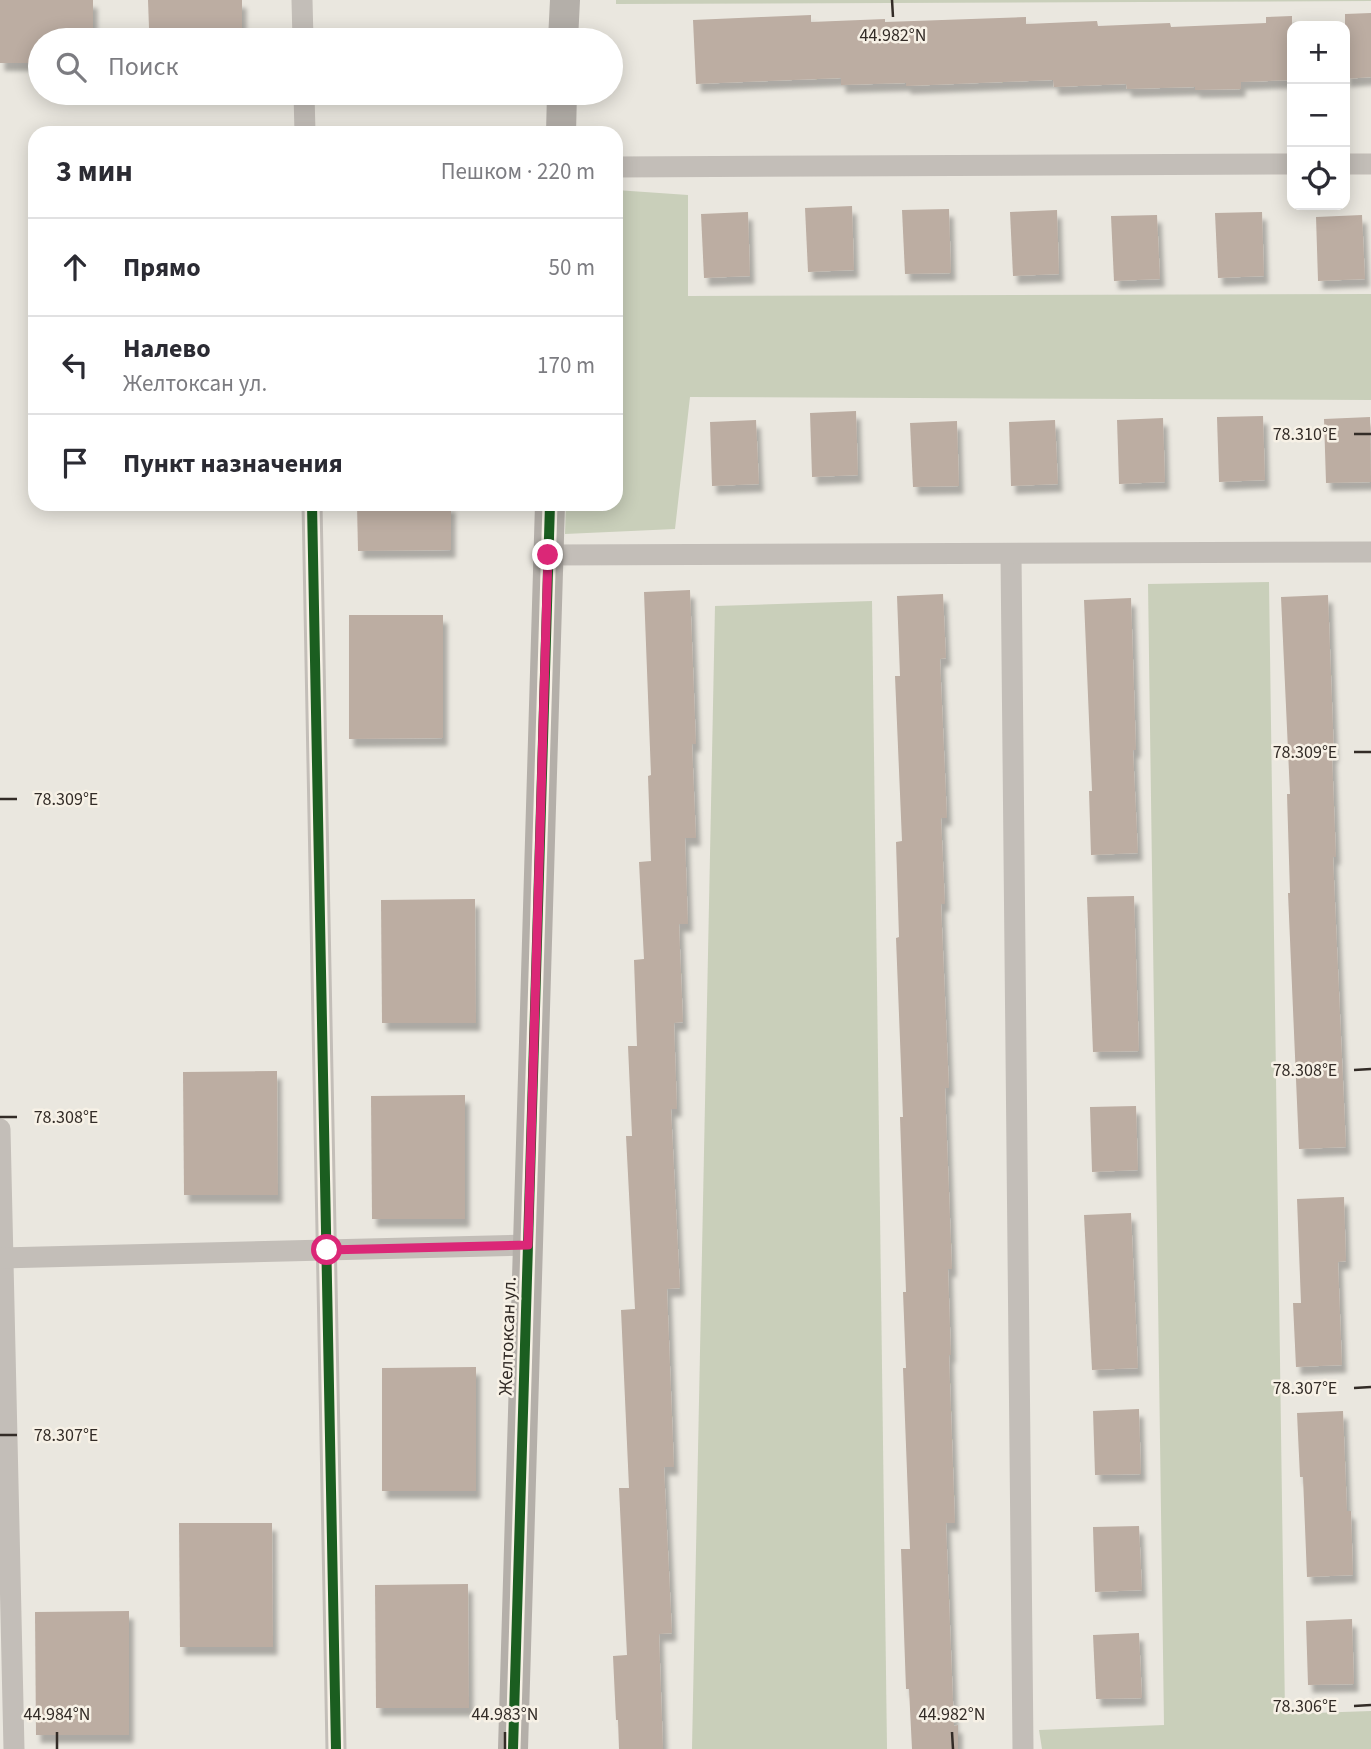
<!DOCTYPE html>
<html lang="ru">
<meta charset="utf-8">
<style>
body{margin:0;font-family:"Source Sans 3",sans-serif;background:#f7f7f7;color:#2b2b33}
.controls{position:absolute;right:21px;top:21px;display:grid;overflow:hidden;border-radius:14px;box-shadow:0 4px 18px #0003}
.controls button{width:63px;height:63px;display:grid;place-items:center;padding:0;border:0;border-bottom:2px solid #e1e1e2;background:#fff;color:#2b2b33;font:35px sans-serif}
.stop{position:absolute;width:21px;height:21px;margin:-16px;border:5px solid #db2777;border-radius:50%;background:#fff}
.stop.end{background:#db2777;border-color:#fff;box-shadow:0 2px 7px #0008}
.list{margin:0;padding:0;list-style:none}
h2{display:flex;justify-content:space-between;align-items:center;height:91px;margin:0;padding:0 28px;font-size:30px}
h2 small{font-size:23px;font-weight:400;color:#7c7c81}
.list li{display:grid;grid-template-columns:46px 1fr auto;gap:21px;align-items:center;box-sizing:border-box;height:98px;padding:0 28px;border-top:2px solid #e1e1e2}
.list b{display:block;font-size:26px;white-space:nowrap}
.list p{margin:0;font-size:23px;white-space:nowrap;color:#7c7c81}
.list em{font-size:23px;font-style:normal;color:#7c7c81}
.icon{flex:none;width:38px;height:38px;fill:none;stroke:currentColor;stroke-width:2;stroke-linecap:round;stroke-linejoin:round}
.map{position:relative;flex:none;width:1371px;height:1749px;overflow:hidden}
.search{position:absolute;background:#fff;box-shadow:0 4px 18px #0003;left:28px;top:28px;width:595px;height:77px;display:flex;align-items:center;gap:18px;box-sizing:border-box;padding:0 24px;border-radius:38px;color:#7c7c81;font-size:26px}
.panel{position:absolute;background:#fff;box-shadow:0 4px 18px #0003;left:28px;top:126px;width:595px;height:385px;border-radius:21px}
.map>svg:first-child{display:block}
</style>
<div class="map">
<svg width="1371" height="1749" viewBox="0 0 1371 1749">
<defs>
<filter id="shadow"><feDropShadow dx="4.5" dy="8" stdDeviation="2" flood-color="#0004"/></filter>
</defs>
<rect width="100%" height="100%" fill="#eae7df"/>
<!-- green -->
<g fill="#c9cfba">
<path d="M616,0H1371V1L616,4Z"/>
<path d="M616,190L688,195V296L1371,294V400L690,397L675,529L565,534L566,504H616Z"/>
<path d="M1269,582L1285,1714L1371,1711V1749H1042L1039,1730L1164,1725L1148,584Z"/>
<path d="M872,601L887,1749H692L715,606Z"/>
</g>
<!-- building -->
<g fill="#bcada2" filter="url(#shadow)">
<path d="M0,0H93V40H40V63H0Z"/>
<path d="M148,0H242V28H149Z"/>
<path d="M1371,13V77L1345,79V14Z"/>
<path d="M811,15V22L885,19V22L1026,17V24L1097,21L1098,26L1170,23L1171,27L1266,23V17L1292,16V80L1241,82V89L1195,90V87L1127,89L1126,84L1054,87L1053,80L906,86V83L841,85V78L696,84L693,20Z"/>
<path d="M852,206L854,270L808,272L805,208Z"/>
<path d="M949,209L951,273L905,274L902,210Z"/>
<path d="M1057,210L1059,274L1013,276L1010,212Z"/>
<path d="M748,212L750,276L704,278L701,214Z"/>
<path d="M1262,212L1264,276L1218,278L1215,213Z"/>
<path d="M1157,215L1160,279L1114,281L1111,216Z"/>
<path d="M1362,215L1365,279L1318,281L1316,217Z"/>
<path d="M856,411L858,475L812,477L810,413Z"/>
<path d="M1263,416L1265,480L1219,482L1217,417Z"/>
<path d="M1370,417L1371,482L1326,483L1324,419Z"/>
<path d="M1163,418L1165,482L1119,484L1117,420Z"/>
<path d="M756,420L759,484L712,486L710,422Z"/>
<path d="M1055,420L1058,484L1011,486L1009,422Z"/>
<path d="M957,421L959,486L913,487L910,423Z"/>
<path d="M357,504H451V550L358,551Z"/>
<path d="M690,590L696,744H692L696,838H685L688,924H679L683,1022L674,1023L677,1109H671L680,1288L667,1289L674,1467H664L672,1633L659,1634L663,1749H619L618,1720H616L613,1656L627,1655L619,1488H629L621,1310L635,1309L626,1136H632L628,1046H637L634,960L644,959L639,862L651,861L648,776L651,775L644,592Z"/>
<path d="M943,594L946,658L940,659L947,818H941L945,904H941L949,1088H945L952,1269H948L951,1355H949L955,1523H946L954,1726L958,1725V1749H912L909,1689H906L901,1549H910L903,1368H906L903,1292H906L900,1117H903L896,938L899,937L896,842L902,841L895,676H900L897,596Z"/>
<path d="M1328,595L1334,755H1332L1336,857H1333L1346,1147L1299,1149L1288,893H1290L1287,794H1290L1281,597Z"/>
<path d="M1131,598L1136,750H1133L1138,853L1091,855L1089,791H1092L1084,600Z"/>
<path d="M349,615H443V738L349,739Z"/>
<path d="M1134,896L1139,1051L1093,1052L1087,897Z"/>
<path d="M475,899L476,1023H382L381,900Z"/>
<path d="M277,1071L278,1195H184L183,1072Z"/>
<path d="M465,1095V1219H372L371,1096Z"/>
<path d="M1136,1106L1138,1170L1092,1172L1090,1107Z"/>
<path d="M1344,1197L1346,1261L1338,1262L1342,1365L1296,1367L1293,1303H1301L1297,1199Z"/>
<path d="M1131,1213L1138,1368L1092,1370L1084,1215Z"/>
<path d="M476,1367V1491H382V1368Z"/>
<path d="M1139,1409L1141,1474L1095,1475L1093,1411Z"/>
<path d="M1343,1411L1347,1511H1351L1353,1575L1307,1577L1303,1477H1300L1297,1413Z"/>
<path d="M179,1523H272L273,1647H180Z"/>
<path d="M1139,1526L1142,1590L1095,1592L1093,1527Z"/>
<path d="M468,1584L469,1708H376L375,1585Z"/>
<path d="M129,1611V1735H36L35,1612Z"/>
<path d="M1352,1619L1354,1684L1308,1685L1306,1621Z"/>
<path d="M1139,1633L1142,1698L1096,1699L1093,1635Z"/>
</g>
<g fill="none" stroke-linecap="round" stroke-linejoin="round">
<!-- street -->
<g stroke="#c3beb8" stroke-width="21">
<path d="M302,0L303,40"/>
<path d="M304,93L305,133"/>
<path d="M1345,164H1371"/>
<path d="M616,167L1292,164"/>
<path d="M312,504L336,1749"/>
<path d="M1011,554L1023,1749"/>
<path d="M548,555L1371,552"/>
<path d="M0,1129L14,1749"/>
<path d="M0,1258L528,1245"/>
</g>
<!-- secondary -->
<g stroke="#b4afa9" stroke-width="30">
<path d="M563,40L565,0"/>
<path d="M561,133L562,93"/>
<path d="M513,1749L550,504"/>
</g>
<defs>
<g id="cycleway">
<path d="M312,504L336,1749"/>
<path d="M513,1749L550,504"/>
</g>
</defs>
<!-- cycleway casing -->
<use href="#cycleway" stroke="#f7f1e6" stroke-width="15"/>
<!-- cycleway -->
<use href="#cycleway" stroke="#1b5e20" stroke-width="10"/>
</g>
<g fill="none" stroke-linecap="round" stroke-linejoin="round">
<!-- route -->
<path stroke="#db2777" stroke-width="9" d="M327,1250L528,1245L548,555"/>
</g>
<!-- ticks -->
<path fill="none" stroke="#332c27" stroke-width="2.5" d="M892,0L893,17M1354,434H1371M1354,752H1371M0,799H17M1354,1070L1371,1069M0,1117H17M1354,1388L1371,1387M0,1435H17M1354,1706L1371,1705M57,1732V1749M505,1732V1749M952,1732L953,1749"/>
<g text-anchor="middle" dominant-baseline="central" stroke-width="5" stroke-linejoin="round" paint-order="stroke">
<!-- street labels -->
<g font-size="19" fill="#332c27" stroke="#f7f1e6">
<text transform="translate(508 1336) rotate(-88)">Желтоксан ул.</text>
</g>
</g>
<g font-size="18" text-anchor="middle" fill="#332c27" stroke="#f7f1e6" stroke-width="5" stroke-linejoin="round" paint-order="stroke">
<text x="893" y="41">44.982°N</text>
<text x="1305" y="440">78.310°E</text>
<text x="1305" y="758">78.309°E</text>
<text x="66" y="805">78.309°E</text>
<text x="1305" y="1076">78.308°E</text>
<text x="66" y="1123">78.308°E</text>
<text x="1305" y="1394">78.307°E</text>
<text x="66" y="1441">78.307°E</text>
<text x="1305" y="1712">78.306°E</text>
<text x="57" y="1720">44.984°N</text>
<text x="505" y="1720">44.983°N</text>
<text x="952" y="1720">44.982°N</text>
</g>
</svg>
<div class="controls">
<button>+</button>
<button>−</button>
<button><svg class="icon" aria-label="locate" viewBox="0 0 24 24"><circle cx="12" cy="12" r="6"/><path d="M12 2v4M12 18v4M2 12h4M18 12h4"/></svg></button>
</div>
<div class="stop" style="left:327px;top:1250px"></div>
<div class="stop end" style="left:548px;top:555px"></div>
<div class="search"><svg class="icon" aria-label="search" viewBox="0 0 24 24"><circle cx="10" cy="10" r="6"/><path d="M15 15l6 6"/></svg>Поиск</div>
<section class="panel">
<h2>3 мин<small>Пешком · 220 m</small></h2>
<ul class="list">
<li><svg class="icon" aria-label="ahead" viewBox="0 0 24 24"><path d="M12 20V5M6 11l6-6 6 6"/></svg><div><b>Прямо</b></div><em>50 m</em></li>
<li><svg class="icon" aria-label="left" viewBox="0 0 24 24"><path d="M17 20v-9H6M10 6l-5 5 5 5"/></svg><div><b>Налево</b><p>Желтоксан ул.</p></div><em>170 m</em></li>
<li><svg class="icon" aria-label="arrive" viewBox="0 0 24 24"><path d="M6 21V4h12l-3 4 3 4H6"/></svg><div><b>Пункт назначения</b></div></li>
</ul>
</section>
</div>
